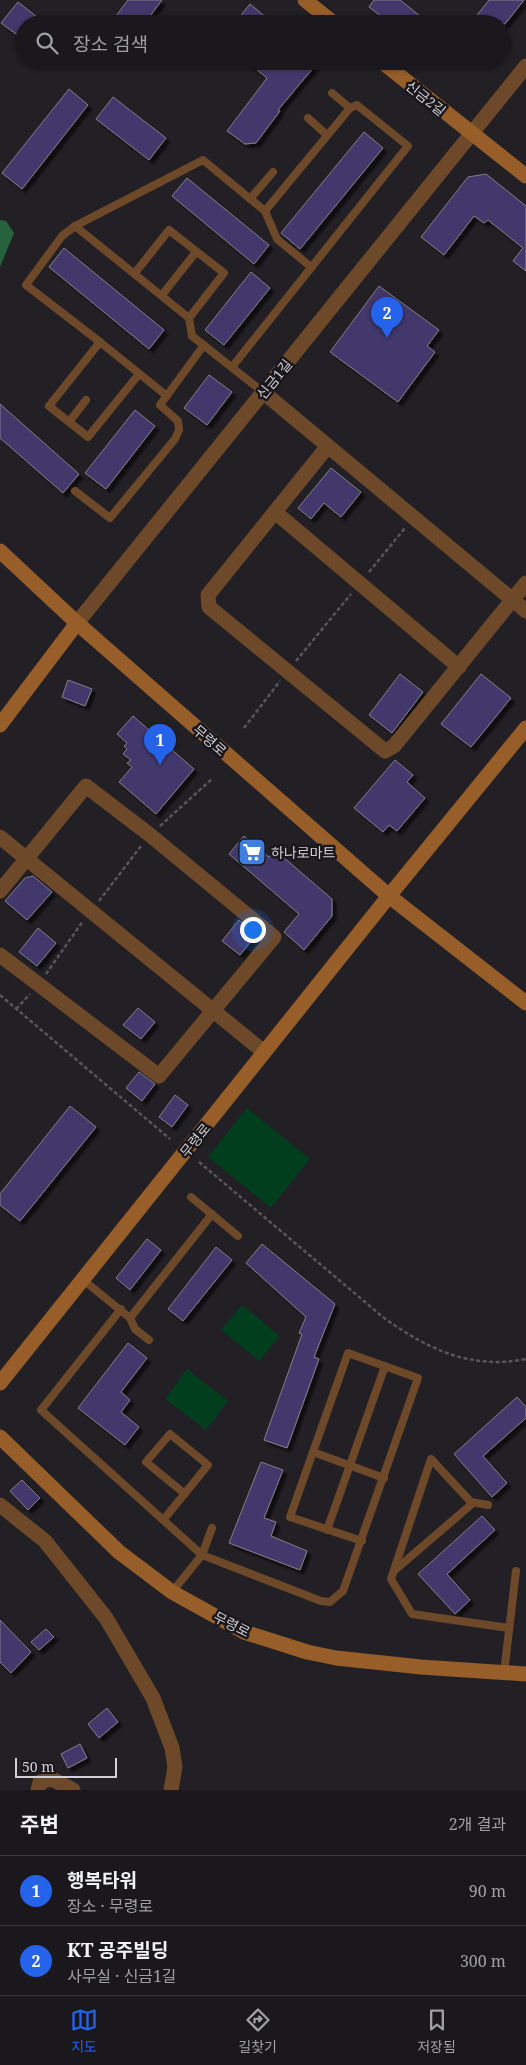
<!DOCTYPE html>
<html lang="ko">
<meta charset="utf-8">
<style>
body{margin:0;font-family:"Noto Serif","Noto Sans KR",serif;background:#272529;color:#f1f3f6}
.scale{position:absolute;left:15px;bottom:12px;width:102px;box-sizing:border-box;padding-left:5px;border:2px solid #d2d0d4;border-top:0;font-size:14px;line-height:18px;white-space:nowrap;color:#d2d0d4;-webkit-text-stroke:4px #19171c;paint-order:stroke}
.you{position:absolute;left:252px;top:929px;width:18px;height:18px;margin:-12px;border:4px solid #fff;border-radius:50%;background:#1a73e8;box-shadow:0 0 0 8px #1a73e833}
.badge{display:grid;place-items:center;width:32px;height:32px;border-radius:50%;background:#2563eb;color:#fff;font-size:16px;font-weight:700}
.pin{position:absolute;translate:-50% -41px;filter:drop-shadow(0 1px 2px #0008)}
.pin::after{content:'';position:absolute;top:26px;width:18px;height:15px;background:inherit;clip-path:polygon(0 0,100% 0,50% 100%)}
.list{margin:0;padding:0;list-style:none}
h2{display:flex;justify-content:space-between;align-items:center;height:65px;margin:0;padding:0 20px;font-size:21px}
h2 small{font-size:16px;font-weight:400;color:#9fa0a3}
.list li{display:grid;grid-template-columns:32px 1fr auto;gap:15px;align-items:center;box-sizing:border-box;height:70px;padding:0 20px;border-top:1px solid #38373b}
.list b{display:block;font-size:19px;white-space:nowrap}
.list p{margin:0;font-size:16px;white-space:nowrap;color:#9fa0a3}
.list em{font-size:16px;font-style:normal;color:#9fa0a3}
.icon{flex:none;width:28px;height:28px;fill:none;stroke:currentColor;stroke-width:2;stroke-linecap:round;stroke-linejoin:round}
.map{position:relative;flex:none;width:526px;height:1790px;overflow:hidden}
.search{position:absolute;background:#1a181c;box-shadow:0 1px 4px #0004;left:15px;right:15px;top:15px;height:55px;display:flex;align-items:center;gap:12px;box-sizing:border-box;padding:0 18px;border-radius:28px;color:#9fa0a3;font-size:19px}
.sheet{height:205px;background:#1a181c}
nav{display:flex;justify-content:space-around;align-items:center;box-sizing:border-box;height:70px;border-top:1px solid #38373b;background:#1a181c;font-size:14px;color:#9fa0a3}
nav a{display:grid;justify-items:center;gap:2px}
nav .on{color:#2563eb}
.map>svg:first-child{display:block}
</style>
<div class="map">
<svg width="526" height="1790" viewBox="0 0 526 1790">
<defs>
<filter id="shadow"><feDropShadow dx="4" dy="4" stdDeviation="1" flood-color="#0009"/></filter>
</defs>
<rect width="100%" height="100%" fill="#222025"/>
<!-- green -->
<g fill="#003e1e">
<path d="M247,1108L310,1159L271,1208L208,1157Z"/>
<path d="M242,1305L280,1336L259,1361L221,1330Z"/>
<path d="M187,1369L228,1401L206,1430L165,1399Z"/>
</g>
<!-- forest -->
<path fill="#26623c" d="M0,220L6,221L14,233L0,267Z"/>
<!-- building -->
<g fill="#42376c" stroke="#818086" filter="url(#shadow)">
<path d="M128,0H162L144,24H110Z"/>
<path d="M374,0H400L430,24H391L369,7Z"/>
<path d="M489,0H524L505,24H470Z"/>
<path d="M18,2L46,24H24V40L1,23Z"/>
<path d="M250,4L274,24H234Z"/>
<path d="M246,61H319L278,110L280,111L256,143L245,144L227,131L267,78Z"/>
<path d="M69,89L88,105L22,189L2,173Z"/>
<path d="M113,97L166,138L149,160L96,119Z"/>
<path d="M364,132L383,148L300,249L281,233Z"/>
<path d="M486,174L526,206V271L513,261L523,248L488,220L484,223L474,216L444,255L421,237L468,177Z"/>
<path d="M187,178L269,245L254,264L172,196Z"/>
<path d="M64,248L164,330L149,349L49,267Z"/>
<path d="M251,272L270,288L224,345L205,330Z"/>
<path d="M379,286L439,330L427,346L435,352L398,402L330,352Z"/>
<path d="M209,375L232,392L207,425L184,408Z"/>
<path d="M0,404L79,474L63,493L0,438Z"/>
<path d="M135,410L155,426L106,489L85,473Z"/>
<path d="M331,468L361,492L341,517L324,503L311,519L298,508Z"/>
<path d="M400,674L423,692L392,733L369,715Z"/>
<path d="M481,674L511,698L471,747L441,724Z"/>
<path d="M68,680L92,689L85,706L62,697Z"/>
<path d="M133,716L194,769L156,814L119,782L132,767L127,763L131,760L123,754L127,749L124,746L127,743L117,734Z"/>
<path d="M395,760L413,775L407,782L425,798L397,831L389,825L383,832L354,808Z"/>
<path d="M244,836L269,857L275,850L332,899V916L304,950L284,932L299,914L229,854Z"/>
<path d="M33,876L52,892L27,920L5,901L25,878Z"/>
<path d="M239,920L256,935L240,955L222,941Z"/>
<path d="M38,928L56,943L37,966L19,952Z"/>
<path d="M138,1008L155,1022L141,1039L123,1025Z"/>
<path d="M139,1072L155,1084L142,1101L126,1088Z"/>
<path d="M175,1095L188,1105L172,1127L159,1117Z"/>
<path d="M70,1106L96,1127L20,1221L0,1205V1194Z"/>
<path d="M147,1239L161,1250L130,1290L116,1278Z"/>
<path d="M262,1244L335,1304L314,1357L319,1359L287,1448L264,1440L302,1334L299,1333L306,1317L246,1263Z"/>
<path d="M216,1247L232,1260L183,1321L168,1309Z"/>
<path d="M128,1343L147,1358L121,1392L130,1400L121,1412L139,1427L125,1445L78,1408Z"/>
<path d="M517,1397L526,1407V1418L483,1456L507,1483L492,1497L454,1454Z"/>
<path d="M261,1462L283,1470L264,1518L276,1522L271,1536L307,1551L300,1570L229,1543Z"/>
<path d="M22,1480L40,1498L28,1510L10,1491Z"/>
<path d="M482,1516L495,1530L447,1574L470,1600L455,1614L418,1574Z"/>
<path d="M0,1620L31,1652L11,1673L0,1662Z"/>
<path d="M46,1629L54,1637L39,1650L31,1642Z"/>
<path d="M107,1708L118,1722L99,1738L88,1724Z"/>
<path d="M80,1744L87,1758L68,1768L61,1754Z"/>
</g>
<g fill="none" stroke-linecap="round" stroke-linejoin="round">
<!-- path -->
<g stroke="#58565a" stroke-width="2.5" stroke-dasharray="4 2.5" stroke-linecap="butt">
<path d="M369,572L405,528"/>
<path d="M296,661L351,594"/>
<path d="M244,728L280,681"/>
<path d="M160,826L213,778"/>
<path d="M99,901L141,846"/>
<path d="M46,974L83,921"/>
<path d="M0,995L170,1139"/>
<path d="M16,1009L30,994"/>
<path d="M199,1162L384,1318C428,1349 470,1370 526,1359"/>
</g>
<!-- lane -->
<g stroke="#6d492a" stroke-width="8">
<path d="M332,93L350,108"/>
<path d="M308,118L327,135"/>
<path d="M250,199L273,172"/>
<path d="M75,226L189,318L192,336L263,392"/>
<path d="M135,273L169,230L224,273L189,318"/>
<path d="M162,295L196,252"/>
<path d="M100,342L26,285L62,236L75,226L203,160L265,211L277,239L311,267"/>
<path d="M232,367L408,146L357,105L350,108L265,211"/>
<path d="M139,374L88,437L49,406L100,342L167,396"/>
<path d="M69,422L86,400"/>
<path d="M75,491L110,518L175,439L179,430L178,421L160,405L204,345"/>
<path d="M191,1197L238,1236"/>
<path d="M82,1279L130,1318L135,1329L149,1340"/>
<path d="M121,1309L41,1410L202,1555L321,1601L330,1602L343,1591L418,1378L348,1353L290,1517L362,1541"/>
<path d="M130,1318L212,1214"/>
<path d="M313,1452L384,1478"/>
<path d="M488,1505L471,1502L431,1459L391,1579L412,1614L509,1628"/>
<path d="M164,1519L208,1465L170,1434L146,1462L185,1494"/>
<path d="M327,1530L385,1366"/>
<path d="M395,1570L473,1503"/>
<path d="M172,1592L202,1555L212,1528"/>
<path d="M504,1673L516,1571"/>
</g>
<!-- street -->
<g stroke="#6d492a" stroke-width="15">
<path d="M263,392L526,611"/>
<path d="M328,446L208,595L209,607L385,751L394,746L526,583"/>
<path d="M275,512L459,667"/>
<path d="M77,623L526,66"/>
<path d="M0,837L264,1052"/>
<path d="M0,891L86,786L150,835L274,937L159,1076L0,955"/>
<path d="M0,1505L45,1541L106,1618L153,1698L172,1748L175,1767L171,1790"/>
<path d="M38,1790L40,1782L52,1779L73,1790"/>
</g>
<!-- secondary -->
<g stroke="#975e2a" stroke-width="15">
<path d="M305,0L335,24"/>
<path d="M381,61L526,176"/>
<path d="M0,551L77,623L389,896L526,1003"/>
<path d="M0,725L77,623"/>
<path d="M0,1383L389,896L526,728"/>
<path d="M0,1437L119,1552L172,1592L244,1632L307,1652L336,1658L421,1667L526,1674"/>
</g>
</g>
<!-- icons -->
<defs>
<symbol id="supermarket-square" viewBox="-11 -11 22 22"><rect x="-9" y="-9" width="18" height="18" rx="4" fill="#3f7fe0" stroke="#19171c"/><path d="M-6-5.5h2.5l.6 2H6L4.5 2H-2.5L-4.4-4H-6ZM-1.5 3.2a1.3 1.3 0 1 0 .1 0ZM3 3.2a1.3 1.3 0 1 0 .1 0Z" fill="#fff"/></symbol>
</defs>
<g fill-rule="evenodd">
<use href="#supermarket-square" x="236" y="836" width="32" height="32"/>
</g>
<g text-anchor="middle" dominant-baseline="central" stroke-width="5" stroke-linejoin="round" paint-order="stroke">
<!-- street labels -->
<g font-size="14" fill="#d2d0d4" stroke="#19171c">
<text transform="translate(426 98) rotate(39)">신금2길</text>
<text transform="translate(274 379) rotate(-51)">신금1길</text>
<text transform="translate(210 740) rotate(41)">무령로</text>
<text transform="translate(195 1140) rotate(-51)">무령로</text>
<text transform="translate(232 1624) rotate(27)">무령로</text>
</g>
<!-- poi labels -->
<g font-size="14" fill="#d2d0d4" stroke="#19171c" text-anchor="start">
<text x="271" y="852">하나로마트</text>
</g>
</g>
</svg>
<div class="scale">50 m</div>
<div class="you"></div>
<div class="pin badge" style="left:160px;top:765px">1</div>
<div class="pin badge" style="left:387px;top:338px">2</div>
<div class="search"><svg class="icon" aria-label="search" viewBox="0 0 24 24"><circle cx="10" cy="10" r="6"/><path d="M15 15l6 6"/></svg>장소 검색</div>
</div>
<section class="sheet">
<h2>주변<small>2개 결과</small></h2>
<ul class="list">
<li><span class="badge">1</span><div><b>행복타워</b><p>장소 · 무령로</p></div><em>90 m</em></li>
<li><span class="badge">2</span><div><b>KT 공주빌딩</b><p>사무실 · 신금1길</p></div><em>300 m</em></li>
</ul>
</section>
<nav>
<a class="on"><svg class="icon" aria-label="map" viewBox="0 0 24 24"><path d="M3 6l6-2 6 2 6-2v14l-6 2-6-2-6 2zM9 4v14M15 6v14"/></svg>지도</a>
<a><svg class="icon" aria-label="directions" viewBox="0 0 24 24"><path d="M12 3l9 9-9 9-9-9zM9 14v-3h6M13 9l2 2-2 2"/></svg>길찾기</a>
<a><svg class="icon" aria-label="saved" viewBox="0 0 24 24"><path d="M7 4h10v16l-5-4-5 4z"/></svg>저장됨</a>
</nav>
